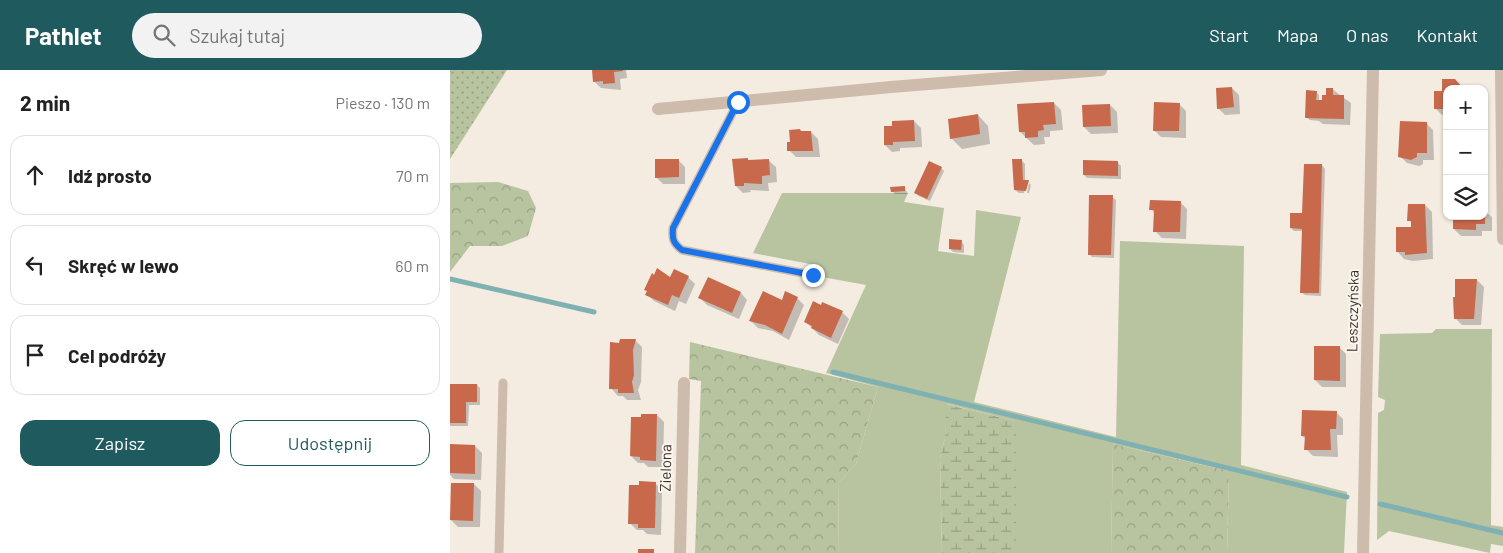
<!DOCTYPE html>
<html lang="pl">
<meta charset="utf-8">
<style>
body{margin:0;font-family:Barlow,sans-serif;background:#f2f2f2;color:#222}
.controls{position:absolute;right:15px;top:15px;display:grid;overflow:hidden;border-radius:10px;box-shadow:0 1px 4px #0004}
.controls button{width:45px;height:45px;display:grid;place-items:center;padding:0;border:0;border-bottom:1px solid #e0e0e0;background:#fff;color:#222;font:25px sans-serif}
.stop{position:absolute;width:15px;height:15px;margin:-11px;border:4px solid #1a73e8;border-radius:50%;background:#fff}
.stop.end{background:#1a73e8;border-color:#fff;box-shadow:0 1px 5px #0008}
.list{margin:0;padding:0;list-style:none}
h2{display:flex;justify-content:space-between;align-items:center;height:65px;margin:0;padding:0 20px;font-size:21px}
h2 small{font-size:16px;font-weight:400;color:#767676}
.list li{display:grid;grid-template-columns:32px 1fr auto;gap:15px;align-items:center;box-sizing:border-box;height:80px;margin:0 10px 10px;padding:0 10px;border:1px solid #e0e0e0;border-radius:15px}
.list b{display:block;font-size:19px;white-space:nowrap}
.list em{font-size:16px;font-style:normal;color:#767676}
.actions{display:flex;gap:10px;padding:15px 20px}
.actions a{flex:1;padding:11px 0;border:1px solid #1f5a5e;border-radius:15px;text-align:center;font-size:18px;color:#1f5a5e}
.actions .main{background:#1f5a5e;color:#fff}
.icon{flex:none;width:28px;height:28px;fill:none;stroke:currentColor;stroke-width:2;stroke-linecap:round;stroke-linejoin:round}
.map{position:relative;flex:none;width:1053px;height:483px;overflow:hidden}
header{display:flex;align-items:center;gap:30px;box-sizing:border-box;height:70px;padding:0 25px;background:#1f5a5e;color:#fff}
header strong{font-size:24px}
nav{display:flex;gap:28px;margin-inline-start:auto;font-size:18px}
.search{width:350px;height:45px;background:#f2f2f2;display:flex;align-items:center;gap:12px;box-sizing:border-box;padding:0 18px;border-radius:28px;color:#767676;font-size:19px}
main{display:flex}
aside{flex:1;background:#fff}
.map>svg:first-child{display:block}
</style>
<header>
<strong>Pathlet</strong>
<div class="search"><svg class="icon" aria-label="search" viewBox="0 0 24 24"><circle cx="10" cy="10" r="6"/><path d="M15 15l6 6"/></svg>Szukaj tutaj</div>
<nav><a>Start</a><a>Mapa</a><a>O nas</a><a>Kontakt</a></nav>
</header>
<main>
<aside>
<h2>2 min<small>Pieszo · 130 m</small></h2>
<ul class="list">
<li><svg class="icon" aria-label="ahead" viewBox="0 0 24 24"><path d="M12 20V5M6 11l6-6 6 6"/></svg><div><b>Idź prosto</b></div><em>70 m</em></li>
<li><svg class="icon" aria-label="left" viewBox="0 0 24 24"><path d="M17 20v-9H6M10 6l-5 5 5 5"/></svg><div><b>Skręć w lewo</b></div><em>60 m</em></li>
<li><svg class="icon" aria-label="arrive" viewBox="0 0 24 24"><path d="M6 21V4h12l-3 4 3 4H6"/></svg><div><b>Cel podróży</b></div></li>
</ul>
<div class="actions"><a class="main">Zapisz</a><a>Udostępnij</a></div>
</aside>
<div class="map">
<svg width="1053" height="483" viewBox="0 0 1053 483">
<defs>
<pattern id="forest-crowns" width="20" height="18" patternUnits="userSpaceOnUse" patternTransform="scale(1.25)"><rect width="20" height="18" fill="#b8c4a0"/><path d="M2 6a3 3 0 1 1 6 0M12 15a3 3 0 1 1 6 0" fill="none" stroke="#97a083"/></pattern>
<pattern id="wetland-marsh" width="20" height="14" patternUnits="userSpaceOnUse" patternTransform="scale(1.25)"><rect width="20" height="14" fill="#b8c4a0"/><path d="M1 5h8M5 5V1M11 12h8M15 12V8" fill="none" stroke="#97a083"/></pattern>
<pattern id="garden-dots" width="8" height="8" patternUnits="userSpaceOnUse" patternTransform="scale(1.25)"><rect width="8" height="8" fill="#b8c4a0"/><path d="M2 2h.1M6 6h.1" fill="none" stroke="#97a083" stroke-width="1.8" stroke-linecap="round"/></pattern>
</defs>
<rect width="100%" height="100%" fill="#f4ebe1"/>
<!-- grass -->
<g fill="#b8c4a0">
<path d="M332,123H458L454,132L494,138L488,181L524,186L526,140L571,147L524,332L666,367L670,171L794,176L791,395L897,422L894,483H777L779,401L663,374L661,483H566V351L497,334L495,368L490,388L492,483H388L389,412L406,394L428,317L376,303L416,215L372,207L365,195L303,183Z"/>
<path d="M986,259H1042L1041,455L1053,457V476L1041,474L1040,483L939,461L927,470L928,343L934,340L935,330L928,327L930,264L982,263Z"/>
</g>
<!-- forest -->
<g fill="url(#forest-crowns)">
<path d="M48,112L78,121L86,138L78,166L52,176H20L0,202V113Z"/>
<path d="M240,272L428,317L406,394L389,412L388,483H245L251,311L239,309Z"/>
<path d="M663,374L779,401L777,483H661Z"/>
</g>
<!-- wetland -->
<path fill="url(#wetland-marsh)" d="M496,334L566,351V483H492L490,388L495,368Z"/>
<!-- garden -->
<path fill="url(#garden-dots)" d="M0,0H57L0,89Z"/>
<!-- shadow -->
<g fill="#0003">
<path d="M143,0H176L177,8L170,9L171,20L151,18L144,11Z"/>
<path d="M782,18L789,25L790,44L775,45L768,38Z"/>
<path d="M882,19L901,33L900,55L873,54L869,51L860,50L856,47L866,22L869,25V31H873Z"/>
<path d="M997,19V45H992L985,38Z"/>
<path d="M604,33L611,40L613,60L600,61V67H594L595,74L584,75L570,62Z"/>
<path d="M729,34L736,41V68L711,67L704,60Z"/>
<path d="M660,35L667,42L668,63L641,64L634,57Z"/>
<path d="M528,45L538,56L540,74L512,79L501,68L508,47Z"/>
<path d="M464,51L471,58L472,77L450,78V81L442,82L435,75L443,57Z"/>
<path d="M976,53L983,60L984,90H973V94L969,96L957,93L950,86Z"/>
<path d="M361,62L368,69L370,87H346L339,80Z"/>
<path d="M228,90L235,97V114H213L206,107Z"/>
<path d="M318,90L326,97L327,112L318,113L319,121L300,120L301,122L293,123L286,116Z"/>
<path d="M571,90L575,94V111L579,113H577L574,123H569L565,120Z"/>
<path d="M668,93L671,96V109L637,108L634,105Z"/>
<path d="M872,95L875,99L871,226L855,225L851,222L853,161H844L841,158L853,144Z"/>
<path d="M491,98L494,101L480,131L469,126L465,123Z"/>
<path d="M579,113L581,115L579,123H577Z"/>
<path d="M454,117L458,124H445L442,121Z"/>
<path d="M662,127L666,130L664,188L642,187L639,184Z"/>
<path d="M730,132L737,139L736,169L712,168L705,161V144L701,139Z"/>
<path d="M975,135L982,142L983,189L963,191L954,189L947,181L963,158V154L959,150Z"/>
<path d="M1034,140L1042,147V161H1032V166H1011L1004,159L1034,146Z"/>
<path d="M511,171L514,175V183L503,182L500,179Z"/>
<path d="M238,207L245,214L236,234L229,231L225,241L204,231L197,224L221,209Z"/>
<path d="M1027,210L1034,217L1031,255H1012L1005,248Z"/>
<path d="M291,223L297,230L289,249L257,235L250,228Z"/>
<path d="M347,228L354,235L339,270L323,261L308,258L301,251L333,231Z"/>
<path d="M373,234L392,242L399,249L388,274L369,265L356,252Z"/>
<path d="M185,270L192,277L191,312L188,320L191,330H177L173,326H168L161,318L171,274Z"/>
<path d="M889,277L896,284V317H872L865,310Z"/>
<path d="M0,315H27L30,318V335H19L18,356H0Z"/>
<path d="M886,342L893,349V365H887L888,387L863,386L856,379V369L852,366Z"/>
<path d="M207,345L214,352L213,397H198L194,393H188L181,386Z"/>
<path d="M0,376H25L32,383L31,410L4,409L0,405Z"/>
<path d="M205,413L212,420L211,465L197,464L193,460H187L180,453Z"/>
<path d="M24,414L31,421L30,457H8L1,450Z"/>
</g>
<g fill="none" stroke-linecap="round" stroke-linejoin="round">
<!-- stream -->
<g stroke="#7fb0b2" stroke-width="5">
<path d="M0,209L144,242"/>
<path d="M383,302L897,427"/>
<path d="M930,434L1053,463"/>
</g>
</g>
<!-- building -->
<g fill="#c8694b">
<path d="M142,0H173V1L164,2L165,13L153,14V11L143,12Z"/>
<path d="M992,9H1005L1014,19H997V39H984V21H992Z"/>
<path d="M782,17L784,37L767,39L766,18Z"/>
<path d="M876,18H883V25H894V49L855,48L856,20L867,21L866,30H872V25H876Z"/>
<path d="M604,32L606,54L593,55L594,60L588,61V67L575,68V62H569L567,34Z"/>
<path d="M704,32L730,33L729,61H703Z"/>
<path d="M660,34L661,56L633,57L632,35Z"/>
<path d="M528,44L530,64L500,69L498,49Z"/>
<path d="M464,50L465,71L443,72V75H434V56H442V51Z"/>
<path d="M950,51L977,52V83H967V87L961,90L948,87Z"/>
<path d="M350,59L351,61H361L363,81H337V72H340L339,60Z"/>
<path d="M298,88V90L319,89L320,105L312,106V114L294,113V116H285L282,89Z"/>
<path d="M205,89H229V107L205,108Z"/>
<path d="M562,89H572L573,110H579L576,121L564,120Z"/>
<path d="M633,90L668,91V106L633,105Z"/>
<path d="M479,91L492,97L477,129L464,123Z"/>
<path d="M854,94H872L869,223H850L852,159L840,158V143H852Z"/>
<path d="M455,116V121L441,122L440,117Z"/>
<path d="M639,125H663L661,185H638Z"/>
<path d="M700,130L731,131L730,162H703L704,140H699Z"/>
<path d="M958,134H975L977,183L955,185V182H946V157H961V151H957Z"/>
<path d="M1003,146H1035V154H1026V160L1003,159Z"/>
<path d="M499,169L512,170L511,180L499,179Z"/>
<path d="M207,198L220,207L224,199L239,206L229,228L222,225L218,235L195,225L197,221L194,220L202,203L204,205Z"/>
<path d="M258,207L291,222L282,243L248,228Z"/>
<path d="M1005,209H1027L1024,249H1004L1003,227H1005Z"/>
<path d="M313,221L332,230L335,221L348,227L332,264L315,255L299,251Z"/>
<path d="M363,231L371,235L372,232L393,241L381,268L361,258L362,256L354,252Z"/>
<path d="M170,269H186L183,280L184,305L182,312L184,323H168V319H159L160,272L169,273Z"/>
<path d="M864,276H890V311L864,310Z"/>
<path d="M0,314H27V332H16V353H0Z"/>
<path d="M852,340L887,341L886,359H880L881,380H854L855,366H851Z"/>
<path d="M191,344H207L206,391L190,390V387L180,386L181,347H191Z"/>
<path d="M0,374L25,375V404L0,403Z"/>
<path d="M189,411L206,412L205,458H188V454H178L179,415H189Z"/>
<path d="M1,413H24L23,451L0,450Z"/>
<rect x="188" y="479" width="16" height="4"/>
</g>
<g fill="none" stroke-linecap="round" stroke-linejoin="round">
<!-- lane -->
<g stroke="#cdbbac" stroke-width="9">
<path d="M288,32L223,158C222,169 223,173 232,180L363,205"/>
<path d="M49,483L53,313"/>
</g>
<!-- street -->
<g stroke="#cdbbac" stroke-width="12">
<path d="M1051,0L1053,169"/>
<path d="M208,39L441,17L651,0"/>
<path d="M230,483L234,313"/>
<path d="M913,483L923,0"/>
</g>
</g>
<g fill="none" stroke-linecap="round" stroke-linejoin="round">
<!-- route -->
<path stroke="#1a73e8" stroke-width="6" d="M288,32L223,158C222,169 223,173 232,180L363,205"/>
</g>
<g text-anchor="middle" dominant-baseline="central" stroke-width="4" stroke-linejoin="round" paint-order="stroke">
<!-- street labels -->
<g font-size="15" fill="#3b302b" stroke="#fbf5ee">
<text transform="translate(902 241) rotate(-89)">Leszczyńska</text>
<text transform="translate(215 398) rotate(-89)">Zielona</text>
</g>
</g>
</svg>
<div class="controls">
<button>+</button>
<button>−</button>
<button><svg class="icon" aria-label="layers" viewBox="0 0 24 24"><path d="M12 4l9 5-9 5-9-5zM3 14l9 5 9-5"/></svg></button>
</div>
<div class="stop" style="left:288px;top:32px"></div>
<div class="stop end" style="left:363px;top:205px"></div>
</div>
</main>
